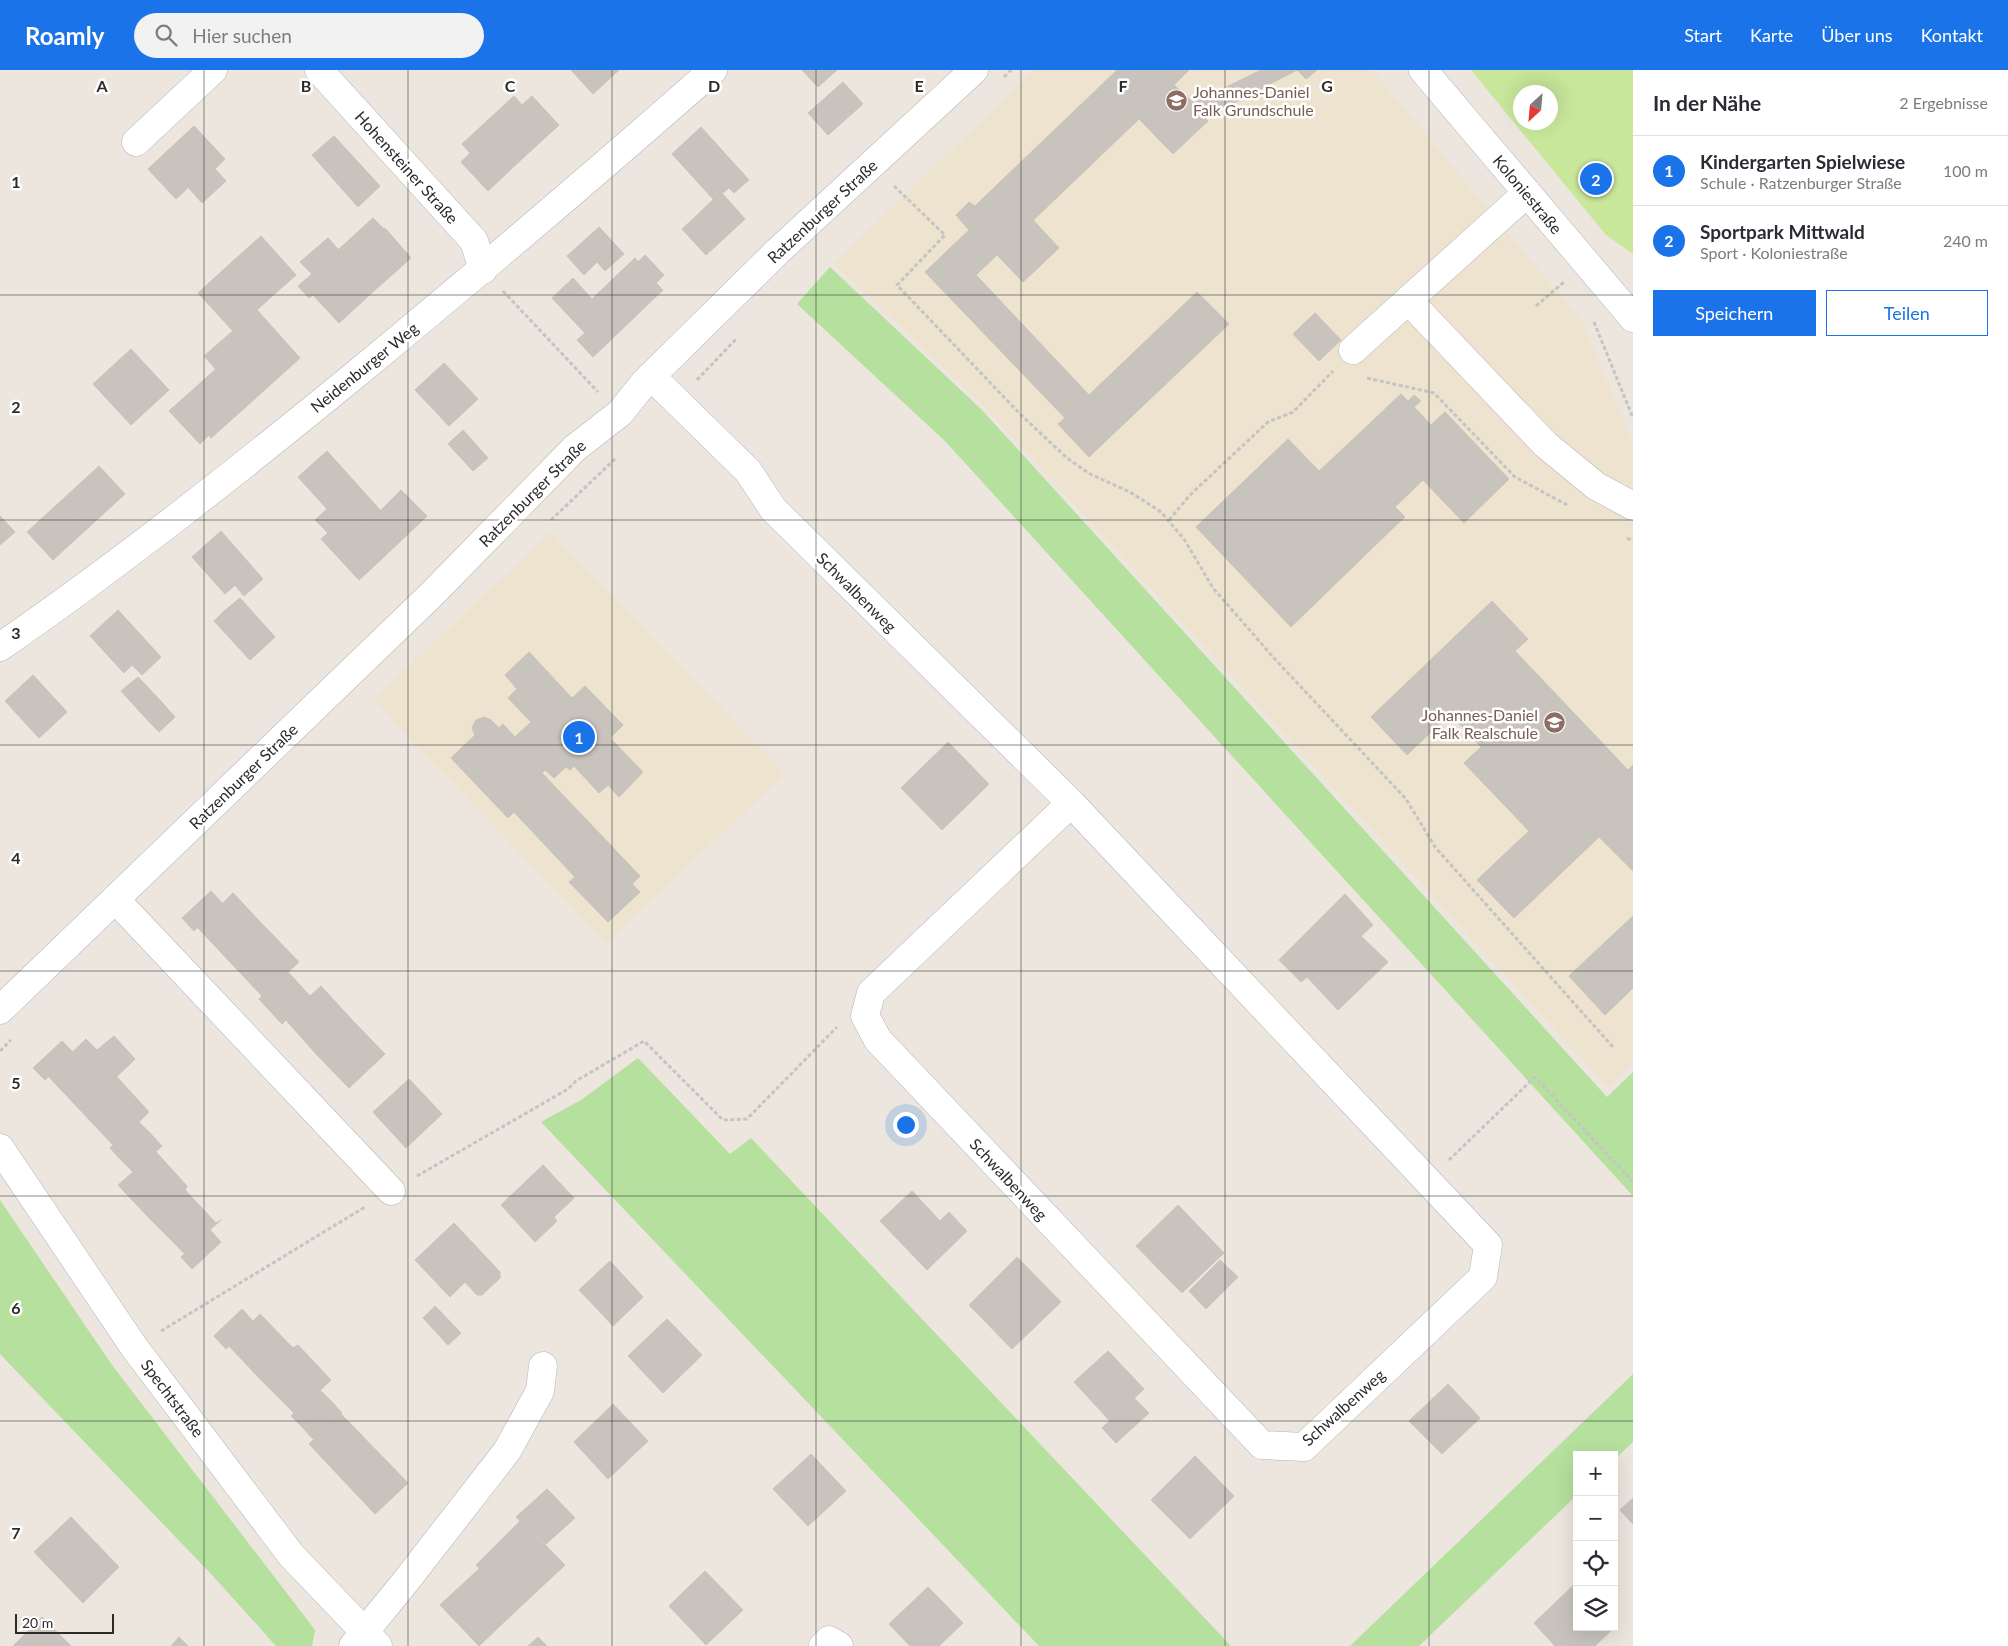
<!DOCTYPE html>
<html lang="de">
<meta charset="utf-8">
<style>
body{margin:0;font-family:Lato,sans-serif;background:#f2f2f3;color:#2b2b33}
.controls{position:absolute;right:15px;bottom:15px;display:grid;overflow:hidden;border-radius:0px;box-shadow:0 5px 20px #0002}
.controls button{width:45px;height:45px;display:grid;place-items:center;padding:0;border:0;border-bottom:1px solid #e1e1e2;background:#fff;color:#2b2b33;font:25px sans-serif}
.compass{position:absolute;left:1513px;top:15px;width:45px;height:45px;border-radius:50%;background:#fff;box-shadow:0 5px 20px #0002;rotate:206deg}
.scale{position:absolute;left:15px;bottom:12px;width:99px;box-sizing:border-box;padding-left:5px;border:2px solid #2b2b2b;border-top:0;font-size:14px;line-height:18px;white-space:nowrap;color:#2b2b2b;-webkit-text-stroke:4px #fff;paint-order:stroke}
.you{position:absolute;left:905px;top:1054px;width:18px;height:18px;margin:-12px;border:4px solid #fff;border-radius:50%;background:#1a73e8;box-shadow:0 0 0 8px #1a73e833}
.badge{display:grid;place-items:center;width:32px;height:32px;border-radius:50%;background:#1a73e8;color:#fff;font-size:16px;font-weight:700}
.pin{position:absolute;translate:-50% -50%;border:2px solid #fff;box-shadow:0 1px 5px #0006}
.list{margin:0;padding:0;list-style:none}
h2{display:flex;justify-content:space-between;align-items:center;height:65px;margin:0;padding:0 20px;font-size:21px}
h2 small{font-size:16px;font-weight:400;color:#7c7c81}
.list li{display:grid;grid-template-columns:32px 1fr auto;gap:15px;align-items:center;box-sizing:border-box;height:70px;padding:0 20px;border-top:1px solid #e1e1e2}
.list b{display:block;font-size:19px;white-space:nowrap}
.list p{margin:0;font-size:16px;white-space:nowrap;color:#7c7c81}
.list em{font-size:16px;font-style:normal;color:#7c7c81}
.actions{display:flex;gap:10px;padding:15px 20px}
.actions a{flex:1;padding:11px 0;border:1px solid #1a73e8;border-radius:0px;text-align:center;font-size:18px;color:#1a73e8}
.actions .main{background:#1a73e8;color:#fff}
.icon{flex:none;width:28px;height:28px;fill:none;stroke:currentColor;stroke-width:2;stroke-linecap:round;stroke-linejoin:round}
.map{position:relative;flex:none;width:1633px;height:1576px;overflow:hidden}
header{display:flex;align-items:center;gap:30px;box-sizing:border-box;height:70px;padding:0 25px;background:#1a73e8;color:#fff}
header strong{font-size:24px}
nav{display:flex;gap:28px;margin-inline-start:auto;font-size:18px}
.search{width:350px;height:45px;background:#f2f2f3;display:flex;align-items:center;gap:12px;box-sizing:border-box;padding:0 18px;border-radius:28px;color:#7c7c81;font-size:19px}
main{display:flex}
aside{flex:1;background:#fff}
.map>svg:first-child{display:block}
</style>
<header>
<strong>Roamly</strong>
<div class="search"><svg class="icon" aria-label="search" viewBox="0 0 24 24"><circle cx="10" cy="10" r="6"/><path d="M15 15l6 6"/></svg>Hier suchen</div>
<nav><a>Start</a><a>Karte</a><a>Über uns</a><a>Kontakt</a></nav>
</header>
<main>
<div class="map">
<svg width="1633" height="1576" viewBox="0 0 1633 1576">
<rect width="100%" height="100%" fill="#ece6de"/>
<!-- education -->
<g fill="#ede3cf">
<path d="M1033,0H1372L1583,253L1633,374V993L1608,1018L985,337L834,194Z"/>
<path d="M551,462L785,704L606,873L373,630Z"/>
</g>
<!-- green -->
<g fill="#b6e09e">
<path d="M830,197L982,340L1607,1027L1633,1002V1126L945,371L797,234Z"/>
<path d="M638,988L730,1084L751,1068L1231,1576H1039L541,1052L581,1030Z"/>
<path d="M0,1130L112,1295L315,1560L312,1576H276L212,1505L0,1284Z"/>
<path d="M1633,1304V1372L1614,1390V1385H1577V1425L1419,1576H1350Z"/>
</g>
<!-- pitch -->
<path fill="#c8e79a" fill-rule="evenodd" d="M1471,0H1633V184L1606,165ZM1520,22H1550V52H1520Z"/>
<!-- building -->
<g fill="#c8c4bd" stroke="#c8c2b8">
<path d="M571,0H619L593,24Z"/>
<path d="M802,0H837L818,17Z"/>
<path d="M1117,0H1189L1174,15L1208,51L1173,84L1139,49L976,205L1089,325L1197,222L1229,254L1089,387L1058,354L1065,348L925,202L969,160L956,145L969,132L975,136Z"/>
<path d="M1261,0H1297L1205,48L1174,15L1194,33Z"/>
<path d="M1297,0H1317L1306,9Z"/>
<path d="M843,12L863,34L828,65L808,43Z"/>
<path d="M514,26L522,35L532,26L559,55L523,88L488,50Z"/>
<path d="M488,50L523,88L488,121L461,92L470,83L462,74Z"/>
<path d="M194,56L225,89L215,99L226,111L202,133L188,117L191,115L163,85Z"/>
<path d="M701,57L749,110L734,123L729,118L714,130L672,84Z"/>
<path d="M334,66L380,116L358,137L312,85Z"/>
<path d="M163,85L191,115L176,129L148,99Z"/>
<path d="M721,122L745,149L718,174L694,148Z"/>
<path d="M373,148L384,159L385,158L411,188L375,220L338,180Z"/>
<path d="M694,148L718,174L706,185L682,159Z"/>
<path d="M1033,150L1059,178L1023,212L997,185Z"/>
<path d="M599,157L624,184L605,201L597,192L584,205L567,186Z"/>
<path d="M261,166L296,205L268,230L233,191Z"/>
<path d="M328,168L375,220L339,253L313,225L309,228L298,216L312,204L300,192Z"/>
<path d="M645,185L664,205L656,213L663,220L593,287L577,270L585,263L552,228L573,208L592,229L635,188L638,192Z"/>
<path d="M233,191L268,230L233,261L198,223Z"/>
<path d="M257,240L300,288L248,335L204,286Z"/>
<path d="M1315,243L1341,270L1319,291L1293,264Z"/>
<path d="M131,279L169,320L131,355L93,314Z"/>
<path d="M444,293L478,329L449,356L415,320Z"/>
<path d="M216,299L248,335L211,368L209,365L200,374L169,341Z"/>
<path d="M1401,324L1408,331L1414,325L1421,331L1414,337L1431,355L1445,342L1509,409L1464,453L1423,410L1395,437L1405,447L1393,458L1330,391Z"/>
<path d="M463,360L488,388L473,401L448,374Z"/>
<path d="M1288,369L1319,401L1330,391L1393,458L1291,557L1196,457Z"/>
<path d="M327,381L381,441L363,458L387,484L359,510L321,469L328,463L315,450L327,439L298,407Z"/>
<path d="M99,396L125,424L89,457L63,429Z"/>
<path d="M401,420L427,446L387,484L363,458Z"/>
<path d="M63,429L89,457L53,490L27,462Z"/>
<path d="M0,446L15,462L0,475Z"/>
<path d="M221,461L263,509L244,526L235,515L225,524L192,487Z"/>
<path d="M240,528L275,567L259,582L223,542Z"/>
<path d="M1492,531L1528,569L1515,581L1628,700L1633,695V801L1599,767L1514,848L1477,810L1529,761L1464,693L1481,677L1450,644L1407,685L1371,647Z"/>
<path d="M118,540L161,587L142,605L132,595L124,603L90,566Z"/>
<path d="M223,542L259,582L250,590L214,551Z"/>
<path d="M529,582L572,628L585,616L623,655L610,668L643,702L619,727L608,715L599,723L574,696L570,700L566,697L554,708L545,700L542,703L640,806L632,814L640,822L608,852L569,812L575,807L514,742L508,748L451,688L475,665L472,658L476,650L484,647L491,650L499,658L503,654L515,667L531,652L508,628L517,619L505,605Z"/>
<path d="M33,605L67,642L39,668L5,631Z"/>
<path d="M138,607L158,628L141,643L121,621Z"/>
<path d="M158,628L175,647L159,662L141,643Z"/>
<path d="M948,672L989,714L942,760L901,718Z"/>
<path d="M211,821L222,833L194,861L182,848Z"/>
<path d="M233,823L265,857L230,892L198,858Z"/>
<path d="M1345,824L1373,855L1361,866L1388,892L1338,940L1307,907L1301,912L1279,890Z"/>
<path d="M1633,846V918L1605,945L1569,906Z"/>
<path d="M265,857L299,892L262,926L230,892Z"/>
<path d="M288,902L299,914L270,941L259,929Z"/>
<path d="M299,914L310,926L282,954L270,941Z"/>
<path d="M321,916L353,951L317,985L285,949Z"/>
<path d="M353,951L385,984L349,1018L317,985Z"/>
<path d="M114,966L135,989L81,1041L48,1006L86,969L97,980Z"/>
<path d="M62,971L73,982L45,1010L33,998Z"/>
<path d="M117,1007L149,1042L114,1076L81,1041Z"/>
<path d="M409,1009L442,1044L406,1078L373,1042Z"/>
<path d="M139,1052L150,1063L121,1090L110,1078Z"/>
<path d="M150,1063L162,1076L133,1102L121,1090Z"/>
<path d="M156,1082L187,1116L151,1150L118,1115Z"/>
<path d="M543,1095L574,1128L554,1147L557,1151L535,1172L501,1135Z"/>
<path d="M187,1116L185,1120L216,1153L221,1150L184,1183L151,1150Z"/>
<path d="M912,1121L940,1151L949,1142L967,1161L927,1200L880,1151Z"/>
<path d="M1178,1135L1224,1183L1182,1223L1136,1176Z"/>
<path d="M454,1153L500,1202V1208L482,1225H477L465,1212L450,1227L415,1190Z"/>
<path d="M210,1160L221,1172L192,1199L181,1187Z"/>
<path d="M1017,1187L1061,1232L1012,1279L969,1235Z"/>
<path d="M1220,1190L1238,1207L1206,1239L1189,1221Z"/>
<path d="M610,1191L632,1215L601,1243L579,1220Z"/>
<path d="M632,1215L643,1227L613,1256L601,1243Z"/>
<path d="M435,1236L461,1263L448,1275L423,1248Z"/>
<path d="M242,1239L253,1251L226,1279L214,1266Z"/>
<path d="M260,1244L293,1278L298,1275L261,1310L229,1276Z"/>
<path d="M667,1249L702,1285L663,1323L628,1286Z"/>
<path d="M298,1275L331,1310L295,1344L261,1310Z"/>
<path d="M1108,1281L1144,1319L1110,1351L1074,1312Z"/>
<path d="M1448,1314L1480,1348L1442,1384L1409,1351Z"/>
<path d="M320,1320L331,1331L303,1358L291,1346Z"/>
<path d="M1134,1328L1149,1343L1116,1373L1102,1358Z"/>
<path d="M331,1331L342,1343L314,1370L303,1358Z"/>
<path d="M613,1334L648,1371L608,1409L574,1372Z"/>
<path d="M341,1344L375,1379L342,1409L309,1374Z"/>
<path d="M375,1379L408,1413L375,1444L342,1409Z"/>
<path d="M811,1384L846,1421L808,1456L773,1419Z"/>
<path d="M1195,1386L1234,1426L1190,1469L1151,1430Z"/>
<path d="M547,1419L575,1448L546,1474L521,1450L520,1451L516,1447Z"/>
<path d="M1633,1428V1454L1620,1440Z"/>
<path d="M71,1447L119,1497L83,1533L34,1482Z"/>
<path d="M521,1450L565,1495L519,1538L476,1495Z"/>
<path d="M480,1498L519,1538L479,1576L440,1535Z"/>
<path d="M705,1501L743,1540L706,1575L669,1536Z"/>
<path d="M1577,1512V1557H1614V1552L1617,1555L1595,1576H1555L1534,1553Z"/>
<path d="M928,1517L963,1553L939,1576H910L889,1554Z"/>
<path d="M42,1547L71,1576H13Z"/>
<path d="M179,1567L188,1576H171Z"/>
<path d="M538,1567L547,1576H528Z"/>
</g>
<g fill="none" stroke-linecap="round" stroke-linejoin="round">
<defs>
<g id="minor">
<path d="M319,0L474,171L483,200"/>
<path d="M1423,0L1633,248"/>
<path d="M136,72L213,0"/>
<path d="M1409,231L1545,374L1596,416L1633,436"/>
<path d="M1353,280L1527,123"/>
<path d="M651,306L748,401L773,439L1071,733L1488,1175L1483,1207L1304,1377L1262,1375L878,970L865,946L871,923L1071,733"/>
<path d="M0,577C123,492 240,399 355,305C476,205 595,104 713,0"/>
<path d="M115,829L391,1121"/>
<path d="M0,940L431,525L575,378L620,343L644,313L778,181L974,0"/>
<path d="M0,1078L134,1277L291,1485L378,1576"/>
<path d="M353,1576L406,1511L507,1381L540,1321L543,1296"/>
<path d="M823,1576L829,1570L839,1576"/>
</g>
</defs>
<!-- minor casing -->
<use href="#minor" stroke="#b2b5be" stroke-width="29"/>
<!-- path -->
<g stroke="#c4c4c4" stroke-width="3" stroke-dasharray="4 2.5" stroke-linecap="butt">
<path d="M1004,7L1011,0"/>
<path d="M894,116L945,165L897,215L1021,345L1067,388L1090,404L1130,422L1161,442L1184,469L1213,518L1273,587L1406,729L1435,777L1613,977"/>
<path d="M503,221L598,322"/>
<path d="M1536,236L1564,212"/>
<path d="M1594,252L1633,348"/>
<path d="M1367,308L1434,323L1515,407L1569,436"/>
<path d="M697,310L737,268"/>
<path d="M551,450L615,389"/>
<path d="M1169,450L1190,425L1268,352L1293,342L1333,301"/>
<path d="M1627,468L1633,471"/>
<path d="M0,981L11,970"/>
<path d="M1449,1090L1535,1007L1633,1112"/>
<path d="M417,1106L568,1019L576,1011L644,971L723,1050L747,1049L837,957"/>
<path d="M161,1261L365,1137"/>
</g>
<!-- minor -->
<use href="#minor" stroke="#fff" stroke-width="28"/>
</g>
<!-- grid -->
<path fill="none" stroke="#2b2b2b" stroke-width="1" stroke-opacity="0.55" d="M204,0V1576M408,0V1576M612,0V1576M816,0V1576M1021,0V1576M1225,0V1576M1429,0V1576M0,225H1633M0,450H1633M0,675H1633M0,901H1633M0,1126H1633M0,1351H1633"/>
<!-- icons -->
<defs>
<symbol id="school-disc" viewBox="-11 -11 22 22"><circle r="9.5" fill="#8d6e63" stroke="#fff"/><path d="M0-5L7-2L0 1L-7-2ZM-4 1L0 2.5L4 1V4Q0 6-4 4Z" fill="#fff"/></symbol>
</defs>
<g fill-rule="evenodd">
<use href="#school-disc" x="1164" y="18" width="25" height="25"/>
<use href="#school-disc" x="1542" y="640" width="25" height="25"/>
</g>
<g text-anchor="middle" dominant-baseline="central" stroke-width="5" stroke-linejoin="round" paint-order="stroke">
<!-- education labels -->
<g font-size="16" fill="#785e54" stroke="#fff" text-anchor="start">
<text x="1193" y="21">Johannes-Daniel<tspan x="1193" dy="18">Falk Grundschule</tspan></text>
<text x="1538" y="644" text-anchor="end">Johannes-Daniel<tspan x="1538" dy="18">Falk Realschule</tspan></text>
</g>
<!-- street labels -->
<g font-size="16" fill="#2b2b2b" stroke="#fff">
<text transform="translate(407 97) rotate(48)">Hohensteiner Straße</text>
<text transform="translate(1528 124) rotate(50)">Koloniestraße</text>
<text transform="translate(822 141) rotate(-43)">Ratzenburger Straße</text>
<text transform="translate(364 297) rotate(-39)">Neidenburger Weg</text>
<text transform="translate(532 423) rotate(-45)">Ratzenburger Straße</text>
<text transform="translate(857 522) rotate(45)">Schwalbenweg</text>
<text transform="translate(243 706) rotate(-44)">Ratzenburger Straße</text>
<text transform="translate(1009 1109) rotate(47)">Schwalbenweg</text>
<text transform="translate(173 1328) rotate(53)">Spechtstraße</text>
<text transform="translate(1343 1337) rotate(-42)">Schwalbenweg</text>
</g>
</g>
<g font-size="16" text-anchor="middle" font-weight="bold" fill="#2b2b2b" stroke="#fff" stroke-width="5" stroke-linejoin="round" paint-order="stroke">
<text x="102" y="22">A</text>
<text x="306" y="22">B</text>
<text x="510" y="22">C</text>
<text x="714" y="22">D</text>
<text x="919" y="22">E</text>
<text x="1123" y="22">F</text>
<text x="1327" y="22">G</text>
<text x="16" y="118">1</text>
<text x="16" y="343">2</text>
<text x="16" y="569">3</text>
<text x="16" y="794">4</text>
<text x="16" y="1019">5</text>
<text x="16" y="1244">6</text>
<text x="16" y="1469">7</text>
</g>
</svg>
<div class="controls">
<button>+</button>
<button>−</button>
<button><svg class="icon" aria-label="locate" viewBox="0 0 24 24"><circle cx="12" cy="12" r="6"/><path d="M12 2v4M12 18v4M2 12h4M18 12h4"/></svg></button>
<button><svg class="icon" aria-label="layers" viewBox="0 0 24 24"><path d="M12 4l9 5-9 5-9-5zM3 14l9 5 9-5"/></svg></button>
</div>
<svg class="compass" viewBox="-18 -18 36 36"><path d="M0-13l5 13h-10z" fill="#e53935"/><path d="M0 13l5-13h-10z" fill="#7c7c81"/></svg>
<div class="scale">20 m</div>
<div class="you"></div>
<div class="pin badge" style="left:579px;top:667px">1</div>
<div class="pin badge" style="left:1596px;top:109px">2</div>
</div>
<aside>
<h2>In der Nähe<small>2 Ergebnisse</small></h2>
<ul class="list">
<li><span class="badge">1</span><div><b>Kindergarten Spielwiese</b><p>Schule · Ratzenburger Straße</p></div><em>100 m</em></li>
<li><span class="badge">2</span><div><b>Sportpark Mittwald</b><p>Sport · Koloniestraße</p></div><em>240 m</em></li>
</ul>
<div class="actions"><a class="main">Speichern</a><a>Teilen</a></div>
</aside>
</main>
